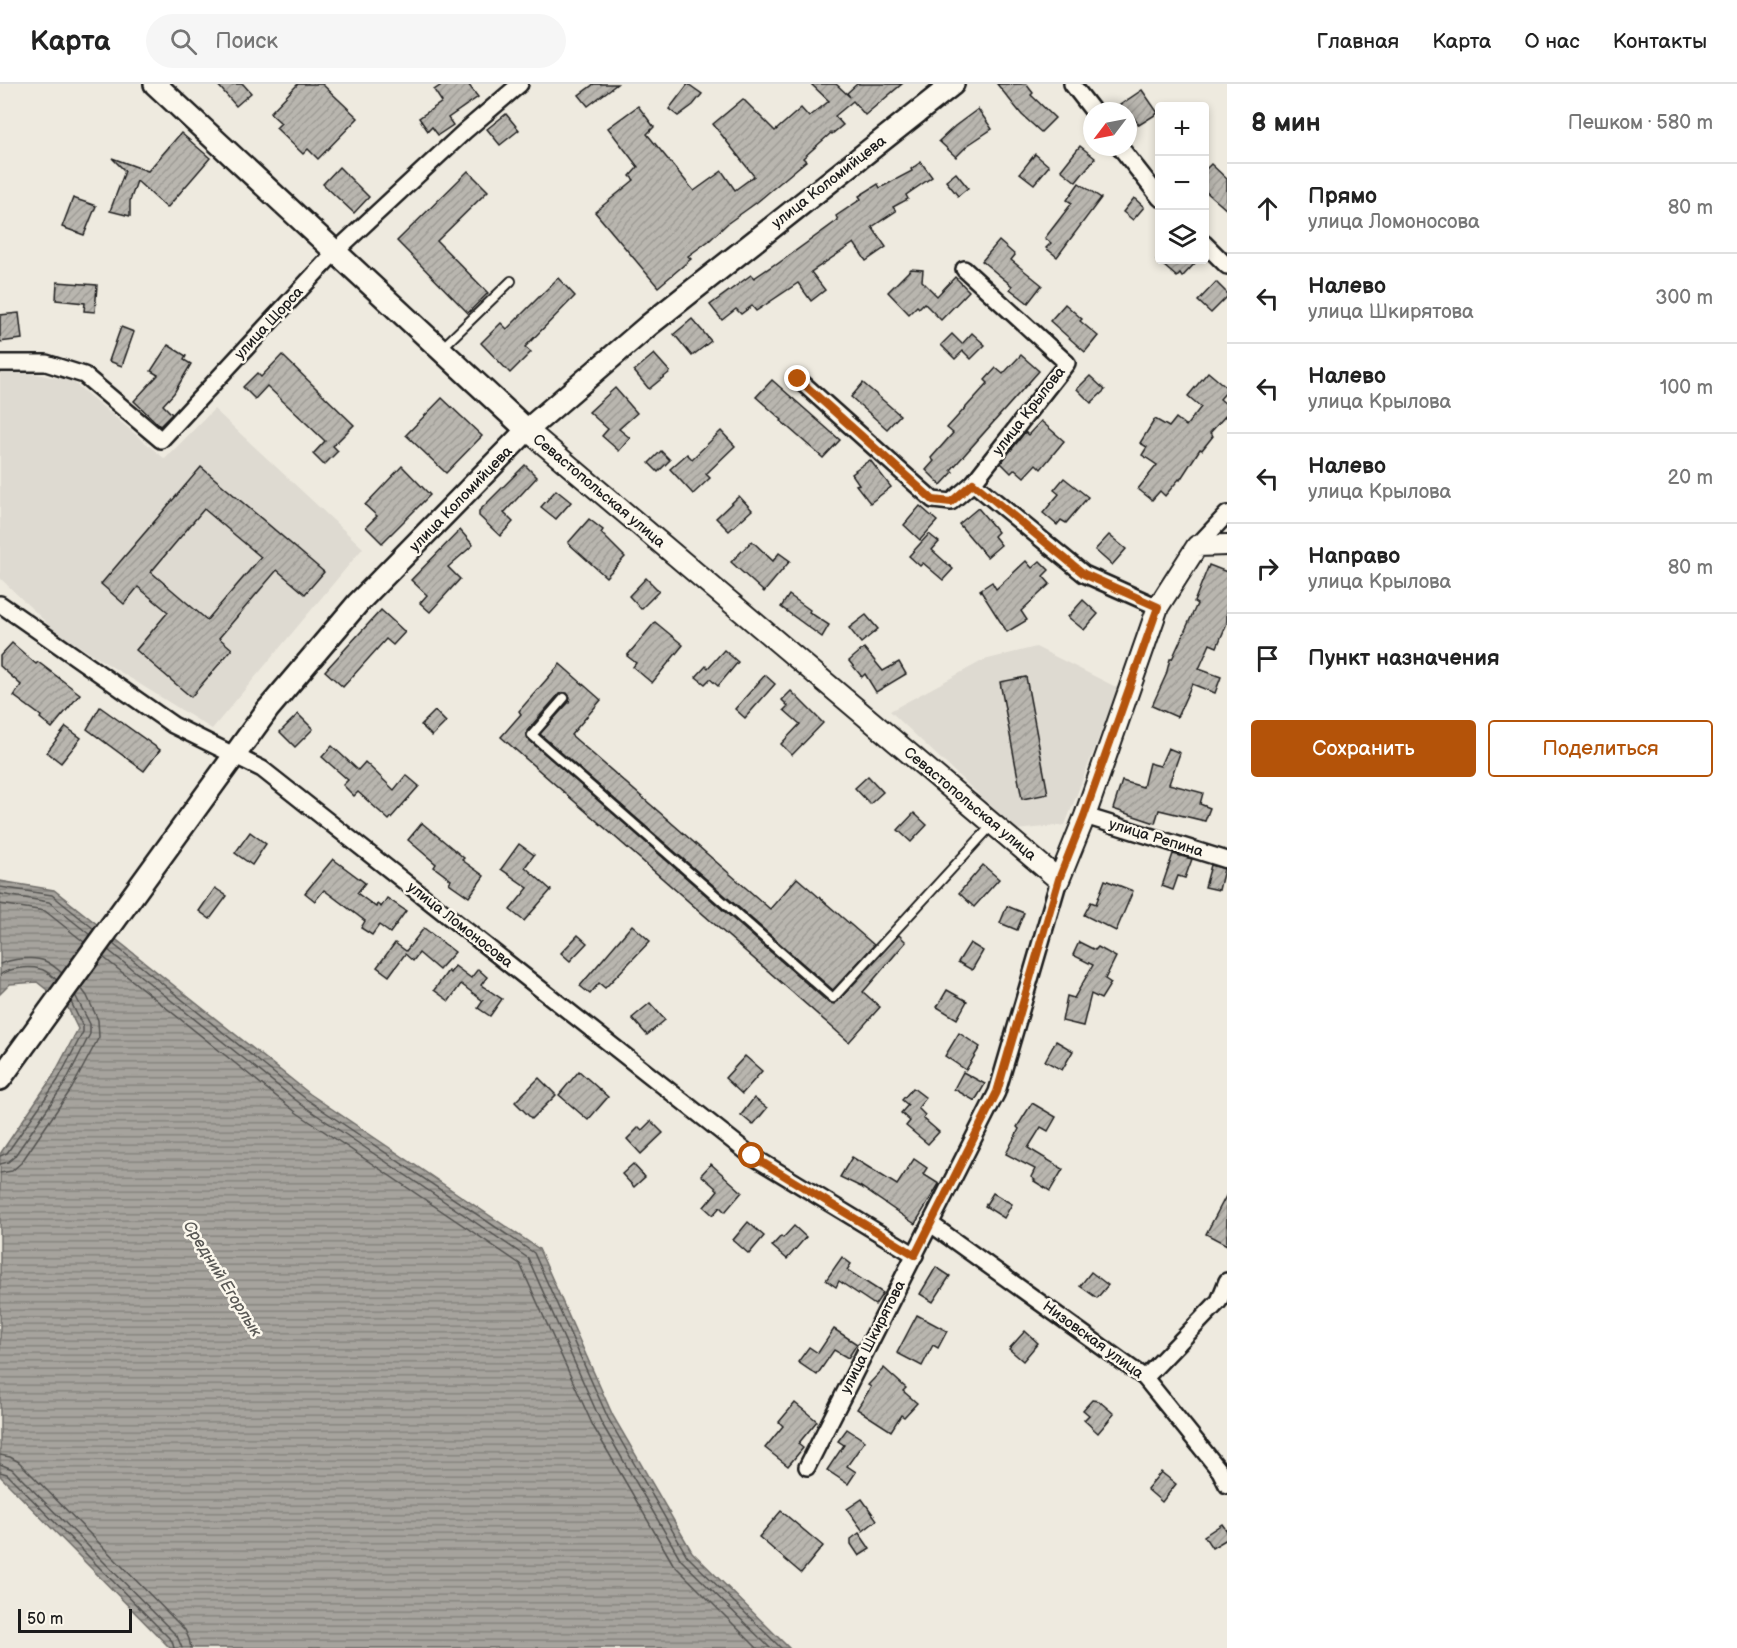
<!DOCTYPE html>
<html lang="ru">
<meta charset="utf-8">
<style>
body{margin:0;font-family:"Balsamiq Sans",sans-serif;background:#f6f6f6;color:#222}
.controls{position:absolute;right:18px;top:18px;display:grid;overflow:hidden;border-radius:6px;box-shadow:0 3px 9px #0003}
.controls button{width:54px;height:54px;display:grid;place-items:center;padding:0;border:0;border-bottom:2px solid #e0e0e0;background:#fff;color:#222;font:30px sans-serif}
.compass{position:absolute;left:1083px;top:18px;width:54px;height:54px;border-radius:50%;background:#fff;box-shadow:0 3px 9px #0003;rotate:238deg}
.scale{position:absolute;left:18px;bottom:15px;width:114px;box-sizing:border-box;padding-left:6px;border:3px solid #1c1c1c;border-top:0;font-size:16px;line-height:21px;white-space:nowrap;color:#1c1c1c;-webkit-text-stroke:4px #fbf7ec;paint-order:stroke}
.stop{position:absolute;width:18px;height:18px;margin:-14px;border:4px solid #b45309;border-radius:50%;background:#fff}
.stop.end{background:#b45309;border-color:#fff;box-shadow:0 2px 6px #0008}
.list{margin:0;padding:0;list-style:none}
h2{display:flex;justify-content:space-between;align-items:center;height:78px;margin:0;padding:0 24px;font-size:26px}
h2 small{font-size:20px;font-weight:400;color:#767676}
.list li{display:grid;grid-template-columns:39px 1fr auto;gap:18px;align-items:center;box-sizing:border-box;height:90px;padding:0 24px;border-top:2px solid #e0e0e0}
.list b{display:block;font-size:22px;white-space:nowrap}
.list p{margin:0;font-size:20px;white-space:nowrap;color:#767676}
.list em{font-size:20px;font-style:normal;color:#767676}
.actions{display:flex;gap:12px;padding:18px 24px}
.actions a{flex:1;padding:14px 0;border:2px solid #b45309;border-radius:6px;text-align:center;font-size:21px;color:#b45309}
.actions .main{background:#b45309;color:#fff}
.icon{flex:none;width:33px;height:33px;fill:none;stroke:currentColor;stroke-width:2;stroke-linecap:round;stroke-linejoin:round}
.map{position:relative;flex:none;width:1227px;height:1564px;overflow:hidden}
header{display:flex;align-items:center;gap:36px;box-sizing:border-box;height:84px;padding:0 30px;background:#fff;border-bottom:2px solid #e0e0e0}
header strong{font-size:28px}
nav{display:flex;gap:33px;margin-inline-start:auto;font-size:21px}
.search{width:420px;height:54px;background:#f6f6f6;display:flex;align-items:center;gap:15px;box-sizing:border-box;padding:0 21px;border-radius:33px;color:#767676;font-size:22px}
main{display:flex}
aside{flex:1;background:#fff}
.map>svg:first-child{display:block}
</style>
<header>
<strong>Карта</strong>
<div class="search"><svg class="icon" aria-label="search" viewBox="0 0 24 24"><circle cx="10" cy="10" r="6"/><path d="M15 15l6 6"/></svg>Поиск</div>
<nav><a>Главная</a><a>Карта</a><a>О нас</a><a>Контакты</a></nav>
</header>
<main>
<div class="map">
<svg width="1227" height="1564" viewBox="0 0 1227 1564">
<defs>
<pattern id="water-rules" width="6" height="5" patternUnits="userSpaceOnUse" patternTransform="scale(1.5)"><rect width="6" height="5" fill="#a6a39d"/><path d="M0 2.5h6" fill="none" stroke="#86847f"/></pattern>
<pattern id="building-hatch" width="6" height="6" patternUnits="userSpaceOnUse" patternTransform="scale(1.5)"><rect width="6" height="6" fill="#b9b6af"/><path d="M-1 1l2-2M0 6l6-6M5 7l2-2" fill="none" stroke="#9e9c96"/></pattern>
</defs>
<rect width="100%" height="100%" fill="#eeeadf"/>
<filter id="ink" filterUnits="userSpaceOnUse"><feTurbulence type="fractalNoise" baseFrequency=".0167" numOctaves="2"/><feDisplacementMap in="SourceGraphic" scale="12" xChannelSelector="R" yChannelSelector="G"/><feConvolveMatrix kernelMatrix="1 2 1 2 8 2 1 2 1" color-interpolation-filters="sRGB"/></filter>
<g filter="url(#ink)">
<!-- built -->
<g fill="#dedad1">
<path d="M11,285L72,297L165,375L214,325L363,464L212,645L56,548L0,494V288Z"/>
<path d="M1036,563L1118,604L1065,741L1016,746L890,627L984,576Z"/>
</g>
<!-- water -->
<path fill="url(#water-rules)" stroke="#6f6d69" stroke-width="1.5" d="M0,797L54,806L310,1010L539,1165L613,1332L692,1468L789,1564H170L0,1392V1070L53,992L78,945L67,922L37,898L10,900L0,910Z"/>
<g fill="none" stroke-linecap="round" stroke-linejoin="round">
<!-- shore -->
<g stroke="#535250" stroke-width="1.5">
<path d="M0,803L52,811L94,845"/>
<path d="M0,810L49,818L90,851"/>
<path d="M0,820L45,827L84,858"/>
<path d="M113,860L306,1015L534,1169L608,1334L687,1472L781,1564"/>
<path d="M108,866L302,1021L528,1174L601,1338L681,1476L770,1564"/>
<path d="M103,873L297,1029L520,1180L593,1342L673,1480L757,1564"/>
<path d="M0,880C11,875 34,872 45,877C52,880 57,885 62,889"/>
<path d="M0,891C9,884 29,882 40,885C46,886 52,892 57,896"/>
<path d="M0,1072L7,1069L58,996L83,948V943L71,918"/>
<path d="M0,1080L8,1078L14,1073L65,999L90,950V940L75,911"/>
<path d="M0,1089L12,1087L21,1079L72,1004L99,953L98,936L87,912L81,904"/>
<path d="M0,1371L10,1373L19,1378L185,1546L189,1555L191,1564"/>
<path d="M0,1380L12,1385L177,1552L182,1564"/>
<path d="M0,1388L7,1390L172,1557L174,1564"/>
</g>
</g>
<!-- building -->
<g fill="url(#building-hatch)" stroke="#1c1c1c" stroke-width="1.5" fill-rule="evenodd">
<path d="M217,0H243L251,9L236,22Z"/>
<path d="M298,0H322L358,34L318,75L308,65L303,70L276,44L281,39L270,29Z"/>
<path d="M443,0H468L478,13L448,34L453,41L438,51L432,43L428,47L419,34L442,18L434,6Z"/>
<path d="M594,0H617L588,22L579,11Z"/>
<path d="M688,0L702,10L693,21L678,32L669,25Z"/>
<path d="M811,0H836L850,13L847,9L857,0H902L865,31L853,17L835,32L843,41L832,50L831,49L803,74L806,77L756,119L728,139L710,156L688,172L691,175L658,203L595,128L634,96L630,92L638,83L608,44L638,22L654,43L647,50L694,107L722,87L735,106L754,92L713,40L743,15L775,47L801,24L809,33L829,17Z"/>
<path d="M997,0H1026L1033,9L1031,11L1055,34L1041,48L1022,31Z"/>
<path d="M1142,6L1158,29L1139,41L1132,31L1128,34V27H1124L1120,21Z"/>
<path d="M978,25L992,45L968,61L956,73L939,57L955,42Z"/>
<path d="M506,30L519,46L500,61L487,45Z"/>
<path d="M181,49L210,74L167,124L137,97L130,117V132L110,127L125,87L112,74L148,87Z"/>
<path d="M1080,62L1095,74L1076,98L1061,86Z"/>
<path d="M1035,70L1049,82L1034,100L1020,89Z"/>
<path d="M921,78L932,93L906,111L908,115L893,123L896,127L872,143L886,163L866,177L854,159L811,188L825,206L811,217L798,199L756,227L752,222L741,230L736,225L722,236L710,221L751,191L754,194L775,180L776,181L838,136L836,132L861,115L859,112L878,100L880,104L912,87L911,85Z"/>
<path d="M1211,80L1227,95V126L1204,106V87Z"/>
<path d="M339,83L369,113L354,129L323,100Z"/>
<path d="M468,87L488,107L437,157L488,209L468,229L397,157Z"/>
<path d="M956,89L968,104L958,112L946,97Z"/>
<path d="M1079,99L1101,114L1057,173L1046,164L1051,159L1045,154L1072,119L1067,116Z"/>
<path d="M73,114L96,122L84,151L62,143Z"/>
<path d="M1134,114L1144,123L1133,136L1123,128Z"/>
<path d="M999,157L1015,171L1011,176L1042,201L1028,219L1010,205L1012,202L982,177Z"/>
<path d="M1157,176H1198L1182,193L1180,190L1177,193Z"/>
<path d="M911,185L923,186L922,197L937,212L955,193L969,207L941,236L924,219L919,224L917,222L909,230L888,208Z"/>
<path d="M558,194L575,212L525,263L531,268L510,289L481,259L501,239L507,245Z"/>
<path d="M57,198L97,201L95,228L84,227L85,219L56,216Z"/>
<path d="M1216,198L1227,209V213L1211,229L1198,217Z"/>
<path d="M1065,220L1082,235L1080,237L1098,252L1085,268L1050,237Z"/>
<path d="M19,229L22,255L0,258V231Z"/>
<path d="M692,235L711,257L692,272L674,250Z"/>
<path d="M121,243L134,248L122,282L109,277Z"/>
<path d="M972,249L985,261L971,275L963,267L955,275L941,261L952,250L962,260Z"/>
<path d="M168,261L186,272L184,276L191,280L174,309L163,321L172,330L160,342L134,317L158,291L151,287Z"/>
<path d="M654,270L670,288L649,305L634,287Z"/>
<path d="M282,271L354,341L333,362L338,367L324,381L313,370L325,357L267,302L255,315L243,303L257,289L261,293Z"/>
<path d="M1021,271L1039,287L951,386L953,388L941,401L926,386L934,377L931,374L953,349L947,344L988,299L985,296L996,284L1003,290Z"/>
<path d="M1208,288L1227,304V307L1220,315L1227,321V330L1210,349L1213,352L1202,366L1200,365L1180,396L1179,395L1165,412L1160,407L1152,416L1138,405L1157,381L1142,371L1147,363L1140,359L1155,335L1169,343L1176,334L1186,342L1201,323L1188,312Z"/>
<path d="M1090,292L1105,306L1091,319L1077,305Z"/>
<path d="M772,296L840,356L823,374L781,337L782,336L756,313Z"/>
<path d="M863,299L900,331L887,345L851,313Z"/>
<path d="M615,304L637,329L619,345L630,354L619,367L602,352L608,345L589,328Z"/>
<path d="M442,314L482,352L446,389L406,351Z"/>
<path d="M1041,337L1064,357L1041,385L1036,380L1024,393L1015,385L1011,389L1001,379L1025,348L1028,351Z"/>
<path d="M721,347L735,362L706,390L710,394L693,410L670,385L687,370L692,375Z"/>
<path d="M661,367L670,376L658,388L649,379Z"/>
<path d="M870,376L891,403L870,419L856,401L859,400L852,390L856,387L855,386Z"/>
<path d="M525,381L537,393L504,429L513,438L500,452L479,432V427Z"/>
<path d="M402,382L430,411L382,459L366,443L377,432L365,421Z"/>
<path d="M201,383L324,488L305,510L277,486L219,554L232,565L191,613L136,566L168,528L138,503L124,520L101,500ZM204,425L261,473L207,536L151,488Z"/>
<path d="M1064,394L1088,413L1066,439L1061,436L1057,441L1043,429L1059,410L1054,406Z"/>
<path d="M556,406L571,418L556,435L541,423Z"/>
<path d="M739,412L752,426L729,447L716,434Z"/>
<path d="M920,422L937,437L920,456L904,441Z"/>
<path d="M978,424L998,448L994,452L1001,461L987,473L959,440Z"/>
<path d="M589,435L603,446L601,449L625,473L606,493L568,459Z"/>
<path d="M460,446L473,461L448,483L460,495L430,528L420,519L427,511L411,496Z"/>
<path d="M929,450L939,458L932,466L953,485L943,496L923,479L920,482L909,472Z"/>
<path d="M1109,451L1126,465L1112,481L1095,466Z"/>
<path d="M752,457L773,477L779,469L790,477L764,508L731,478Z"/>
<path d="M1026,477L1032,484L1040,477L1049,486L1043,492L1050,500L1021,527L1027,536L1007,548L980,506L992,498L996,505Z"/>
<path d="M1209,481L1227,488V539L1217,563L1210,560L1199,585L1221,593L1215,609L1192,600L1177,633L1152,622L1166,591L1170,575H1172L1197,520L1194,518Z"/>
<path d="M646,494L659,507L641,525L629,512Z"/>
<path d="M789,511L810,526L809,528L829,541L822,553L781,523Z"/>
<path d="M1083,516L1098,530L1084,546L1068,533Z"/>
<path d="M381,526L405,548L393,561L386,555L343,603L325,587Z"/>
<path d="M866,531L878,545L861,559L849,544Z"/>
<path d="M655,538L683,561L652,599L633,583L636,579L627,572Z"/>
<path d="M12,559L36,580L38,578L80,610L52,644L40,634L41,632L14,612L21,601L0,582V572Z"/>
<path d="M864,564L883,587L899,578L906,590L876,608L865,590L862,593L849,577Z"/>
<path d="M724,566L738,578L718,602L710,595L705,600L696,593L706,582L708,584Z"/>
<path d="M560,580L601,616L571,651L770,825L797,794L874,861L833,906L540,650L569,618L570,613L567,609L559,610L527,647L528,655L829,919L834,920L837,918L899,851L906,858L863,908L880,923L849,958L501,653L521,630L519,627Z"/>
<path d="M765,591L775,600L745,634L735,625Z"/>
<path d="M1026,593L1048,710L1022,715L1000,598Z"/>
<path d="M791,607L823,639L792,671L781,660L800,640L784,626L788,622L782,616Z"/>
<path d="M100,623L160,666L144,687L87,645Z"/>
<path d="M435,627L446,638L432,652L421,641Z"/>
<path d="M298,630L313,645L295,663L280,648Z"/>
<path d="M66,643L81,654L61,679L47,668Z"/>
<path d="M332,662L358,686L365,678L394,706L406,691L419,702L389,736L358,708L354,712L343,701L348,696L322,673Z"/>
<path d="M1168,664L1180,669L1169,700L1203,709L1200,720L1210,724L1205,737L1159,726L1155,739L1113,725L1122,697L1143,703L1149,679L1160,682Z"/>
<path d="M868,692L883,708L870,720L855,704Z"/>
<path d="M914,729L927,741L911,758L898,746Z"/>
<path d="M422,739L464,774L462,776L484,792L469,813L449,799L451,796L434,783L436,780L408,756Z"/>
<path d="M250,748L266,760L252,781L235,769Z"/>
<path d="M519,760L534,771L525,783L551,806L524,837L510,826L528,804L501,785Z"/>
<path d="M1173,770L1192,775L1185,794L1178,792L1173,806L1162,802Z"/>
<path d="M333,775L365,799L357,809L376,823L377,820L381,823L387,814L406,827L390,849L379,841L372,851L361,844L365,837L324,806L315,817L305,809Z"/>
<path d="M983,781L999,795L974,823L959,809Z"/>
<path d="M1211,781L1224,785L1219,806L1205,803Z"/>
<path d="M1105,796L1133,807L1116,847L1084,831L1091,818L1096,820Z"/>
<path d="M215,804L227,812L210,835L199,827Z"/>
<path d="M1007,822L1024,829L1017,846L1000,839Z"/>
<path d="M632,841L650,857L605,904L599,899L590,910L580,902Z"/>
<path d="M424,844L455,868L439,886L419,869L413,877L405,870L389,892L377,883L395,859L406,867Z"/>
<path d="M578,851L587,859L570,877L561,869Z"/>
<path d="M1079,858L1095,866L1098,863L1116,873L1105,895L1111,899L1101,915L1091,910L1083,942L1062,937L1067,912L1074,914L1093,881L1073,871Z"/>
<path d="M970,859L983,867L972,886L958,878Z"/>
<path d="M455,882L471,894L478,885L487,893L481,901L502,915L490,932L478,924L483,917L461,900L449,917L434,906L448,887L450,889Z"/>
<path d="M947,906L967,917L957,935L937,923Z"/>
<path d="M650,919L665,936L647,951L632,934Z"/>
<path d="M959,949L980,963L966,986L945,972Z"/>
<path d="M1056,957L1073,967L1062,986L1045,977Z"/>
<path d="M745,972L762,987L742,1010L725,994Z"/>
<path d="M579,987L608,1013L588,1036L559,1011Z"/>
<path d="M963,988L985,1000L975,1017L954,1005Z"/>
<path d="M539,994L556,1011L532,1035L515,1018Z"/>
<path d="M913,1004L926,1014L918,1024L925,1031L923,1034L939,1048L928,1060L906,1042L910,1037L901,1029L908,1021L902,1016Z"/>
<path d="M754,1014L767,1024L753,1041L741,1031Z"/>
<path d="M1032,1019L1056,1033L1048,1047L1041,1043L1028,1064L1063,1085L1050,1107L1034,1097L1035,1096L1031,1093L1035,1085L1006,1070L1019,1045L1017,1043Z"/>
<path d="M651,1037L663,1049L641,1070L627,1055L639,1043L642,1046Z"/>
<path d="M852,1073L897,1101L914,1075L927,1084L923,1090L939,1100L915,1140L861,1103L840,1093Z"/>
<path d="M633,1080L645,1093L634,1103L622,1090Z"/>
<path d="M711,1080L742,1108L725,1128L720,1123L713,1131L704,1123L718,1106L701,1091Z"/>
<path d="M993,1109L1012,1120L1004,1134L985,1122Z"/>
<path d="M1227,1110V1161L1206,1150Z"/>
<path d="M748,1138L764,1152L749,1170L733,1156Z"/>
<path d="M794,1142L806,1153L787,1175L772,1162L781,1152L783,1154Z"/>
<path d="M842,1173L851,1180L847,1186L883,1209L875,1221L839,1197L836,1203L826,1196Z"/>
<path d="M936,1183L950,1192L933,1218L920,1210Z"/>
<path d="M1091,1188L1108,1201L1097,1214L1080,1202Z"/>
<path d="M917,1231L947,1247L938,1264L933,1261L922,1282L897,1269Z"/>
<path d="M834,1245L857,1260L848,1274L834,1266L817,1291L798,1278L809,1263L818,1269Z"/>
<path d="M1025,1247L1038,1259L1023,1277L1009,1265Z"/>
<path d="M884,1284L906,1304L903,1307L917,1319L904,1333L901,1331L891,1347L857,1325L871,1303L868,1301Z"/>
<path d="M1092,1316L1099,1317L1114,1330L1098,1349L1084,1336L1089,1331L1083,1326Z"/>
<path d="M795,1319L817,1337L798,1360L803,1364L788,1382L765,1364L783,1342L779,1338Z"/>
<path d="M847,1345L865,1357L847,1382L856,1388L848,1400L827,1386L844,1361L838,1357Z"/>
<path d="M1161,1388L1176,1400L1162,1418L1147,1405Z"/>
<path d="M862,1415L877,1436L863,1447L847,1425Z"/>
<path d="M781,1427L823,1462L801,1489L759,1453Z"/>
<path d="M1222,1440L1227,1447V1455L1212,1464L1204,1452Z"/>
<path d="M859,1449L870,1465L859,1472L851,1460V1455Z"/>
</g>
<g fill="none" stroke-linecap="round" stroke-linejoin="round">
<defs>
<g id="service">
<path d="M442,264L511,197"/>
<path d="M564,614L532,651L833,914L992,741"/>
</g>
<g id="minor">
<path d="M1072,0L1093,27"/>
<path d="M1120,63L1160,114"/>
<path d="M1204,159L1227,182"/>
<path d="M0,279H46L84,291L161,356L335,168L465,47L520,0"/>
<path d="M798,295L933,416L951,418L973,399L1067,279L964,185"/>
<path d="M973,399L1084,490L1158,523"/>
<path d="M1197,462L1227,430"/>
<path d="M0,520L173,641L262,685L752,1072L915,1171"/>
<path d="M1085,732L1227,776"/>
<path d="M931,1140L1145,1294L1220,1387L1227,1401"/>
<path d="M1145,1294L1219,1217L1227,1197"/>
<path d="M807,1383L997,1008L1059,796"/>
</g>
<path id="tertiary" d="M527,346L1059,796L1085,732L1158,523L1197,462L1227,461"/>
<g id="secondary">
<path d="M155,0L527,346"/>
<path d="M0,995L268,625L358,519L527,346L649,241L953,0"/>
</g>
</defs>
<!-- service casing -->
<use href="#service" stroke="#1c1c1c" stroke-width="12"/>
<!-- minor casing -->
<use href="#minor" stroke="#1c1c1c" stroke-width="20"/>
<!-- tertiary casing -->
<use href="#tertiary" stroke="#1c1c1c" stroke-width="24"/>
<!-- secondary casing -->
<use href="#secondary" stroke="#1c1c1c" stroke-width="26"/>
<!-- service -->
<use href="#service" stroke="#fbf7ec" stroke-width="8"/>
<!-- minor -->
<use href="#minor" stroke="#fbf7ec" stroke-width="15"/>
<!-- tertiary -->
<use href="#tertiary" stroke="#fbf7ec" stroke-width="20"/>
<!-- secondary -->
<use href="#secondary" stroke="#fbf7ec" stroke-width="21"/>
</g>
</g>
<g fill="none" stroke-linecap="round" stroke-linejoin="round" filter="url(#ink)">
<!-- route -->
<path stroke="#b45309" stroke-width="8" d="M752,1072L915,1171L997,1008L1059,795L1084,732L1158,523L1084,490L973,399L951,418L933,416L798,295"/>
</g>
<g text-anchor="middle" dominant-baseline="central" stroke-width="5" stroke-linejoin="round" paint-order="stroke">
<!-- street labels -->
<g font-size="15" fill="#1c1c1c" stroke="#fbf7ec">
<text transform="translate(829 98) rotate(-38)">улица Коломийцева</text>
<text transform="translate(269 239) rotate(-47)">улица Щорса</text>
<text transform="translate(1029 327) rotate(-52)">улица Крылова</text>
<text transform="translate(599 407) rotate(40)">Севастопольская улица</text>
<text transform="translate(461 415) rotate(-46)">улица Коломийцева</text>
<text transform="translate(970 720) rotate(40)">Севастопольская улица</text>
<text transform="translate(1156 754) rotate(17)">улица Репина</text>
<text transform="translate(460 841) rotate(38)">улица Ломоносова</text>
<text transform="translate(873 1253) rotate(-63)">улица Шкирятова</text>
<text transform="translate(1093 1256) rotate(36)">Низовская улица</text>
</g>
<!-- water labels -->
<g font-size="16" font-style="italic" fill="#5a5956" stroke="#fbf7ec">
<text transform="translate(222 1195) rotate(58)">Средний Егорлык</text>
</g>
</g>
</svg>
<div class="controls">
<button>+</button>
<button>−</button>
<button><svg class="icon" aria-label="layers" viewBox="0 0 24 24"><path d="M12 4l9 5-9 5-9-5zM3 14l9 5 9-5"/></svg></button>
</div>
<svg class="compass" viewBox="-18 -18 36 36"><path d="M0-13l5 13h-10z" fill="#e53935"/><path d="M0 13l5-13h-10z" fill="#767676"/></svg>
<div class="scale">50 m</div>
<div class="stop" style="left:752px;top:1072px"></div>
<div class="stop end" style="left:798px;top:295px"></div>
</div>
<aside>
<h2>8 мин<small>Пешком · 580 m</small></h2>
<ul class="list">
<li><svg class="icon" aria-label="ahead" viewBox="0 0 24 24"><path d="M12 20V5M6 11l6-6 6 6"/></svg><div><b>Прямо</b><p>улица Ломоносова</p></div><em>80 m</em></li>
<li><svg class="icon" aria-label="left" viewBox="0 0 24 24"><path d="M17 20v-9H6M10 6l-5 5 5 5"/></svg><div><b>Налево</b><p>улица Шкирятова</p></div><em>300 m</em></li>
<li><svg class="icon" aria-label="left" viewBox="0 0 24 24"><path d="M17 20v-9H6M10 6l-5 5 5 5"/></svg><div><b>Налево</b><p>улица Крылова</p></div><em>100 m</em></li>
<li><svg class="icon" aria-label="left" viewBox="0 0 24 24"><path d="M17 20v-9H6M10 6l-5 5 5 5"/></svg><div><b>Налево</b><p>улица Крылова</p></div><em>20 m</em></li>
<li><svg class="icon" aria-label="right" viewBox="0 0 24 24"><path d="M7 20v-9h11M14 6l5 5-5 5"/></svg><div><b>Направо</b><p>улица Крылова</p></div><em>80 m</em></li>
<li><svg class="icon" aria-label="arrive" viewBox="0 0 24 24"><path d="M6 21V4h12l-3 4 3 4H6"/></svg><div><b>Пункт назначения</b></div></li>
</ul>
<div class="actions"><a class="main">Сохранить</a><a>Поделиться</a></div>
</aside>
</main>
